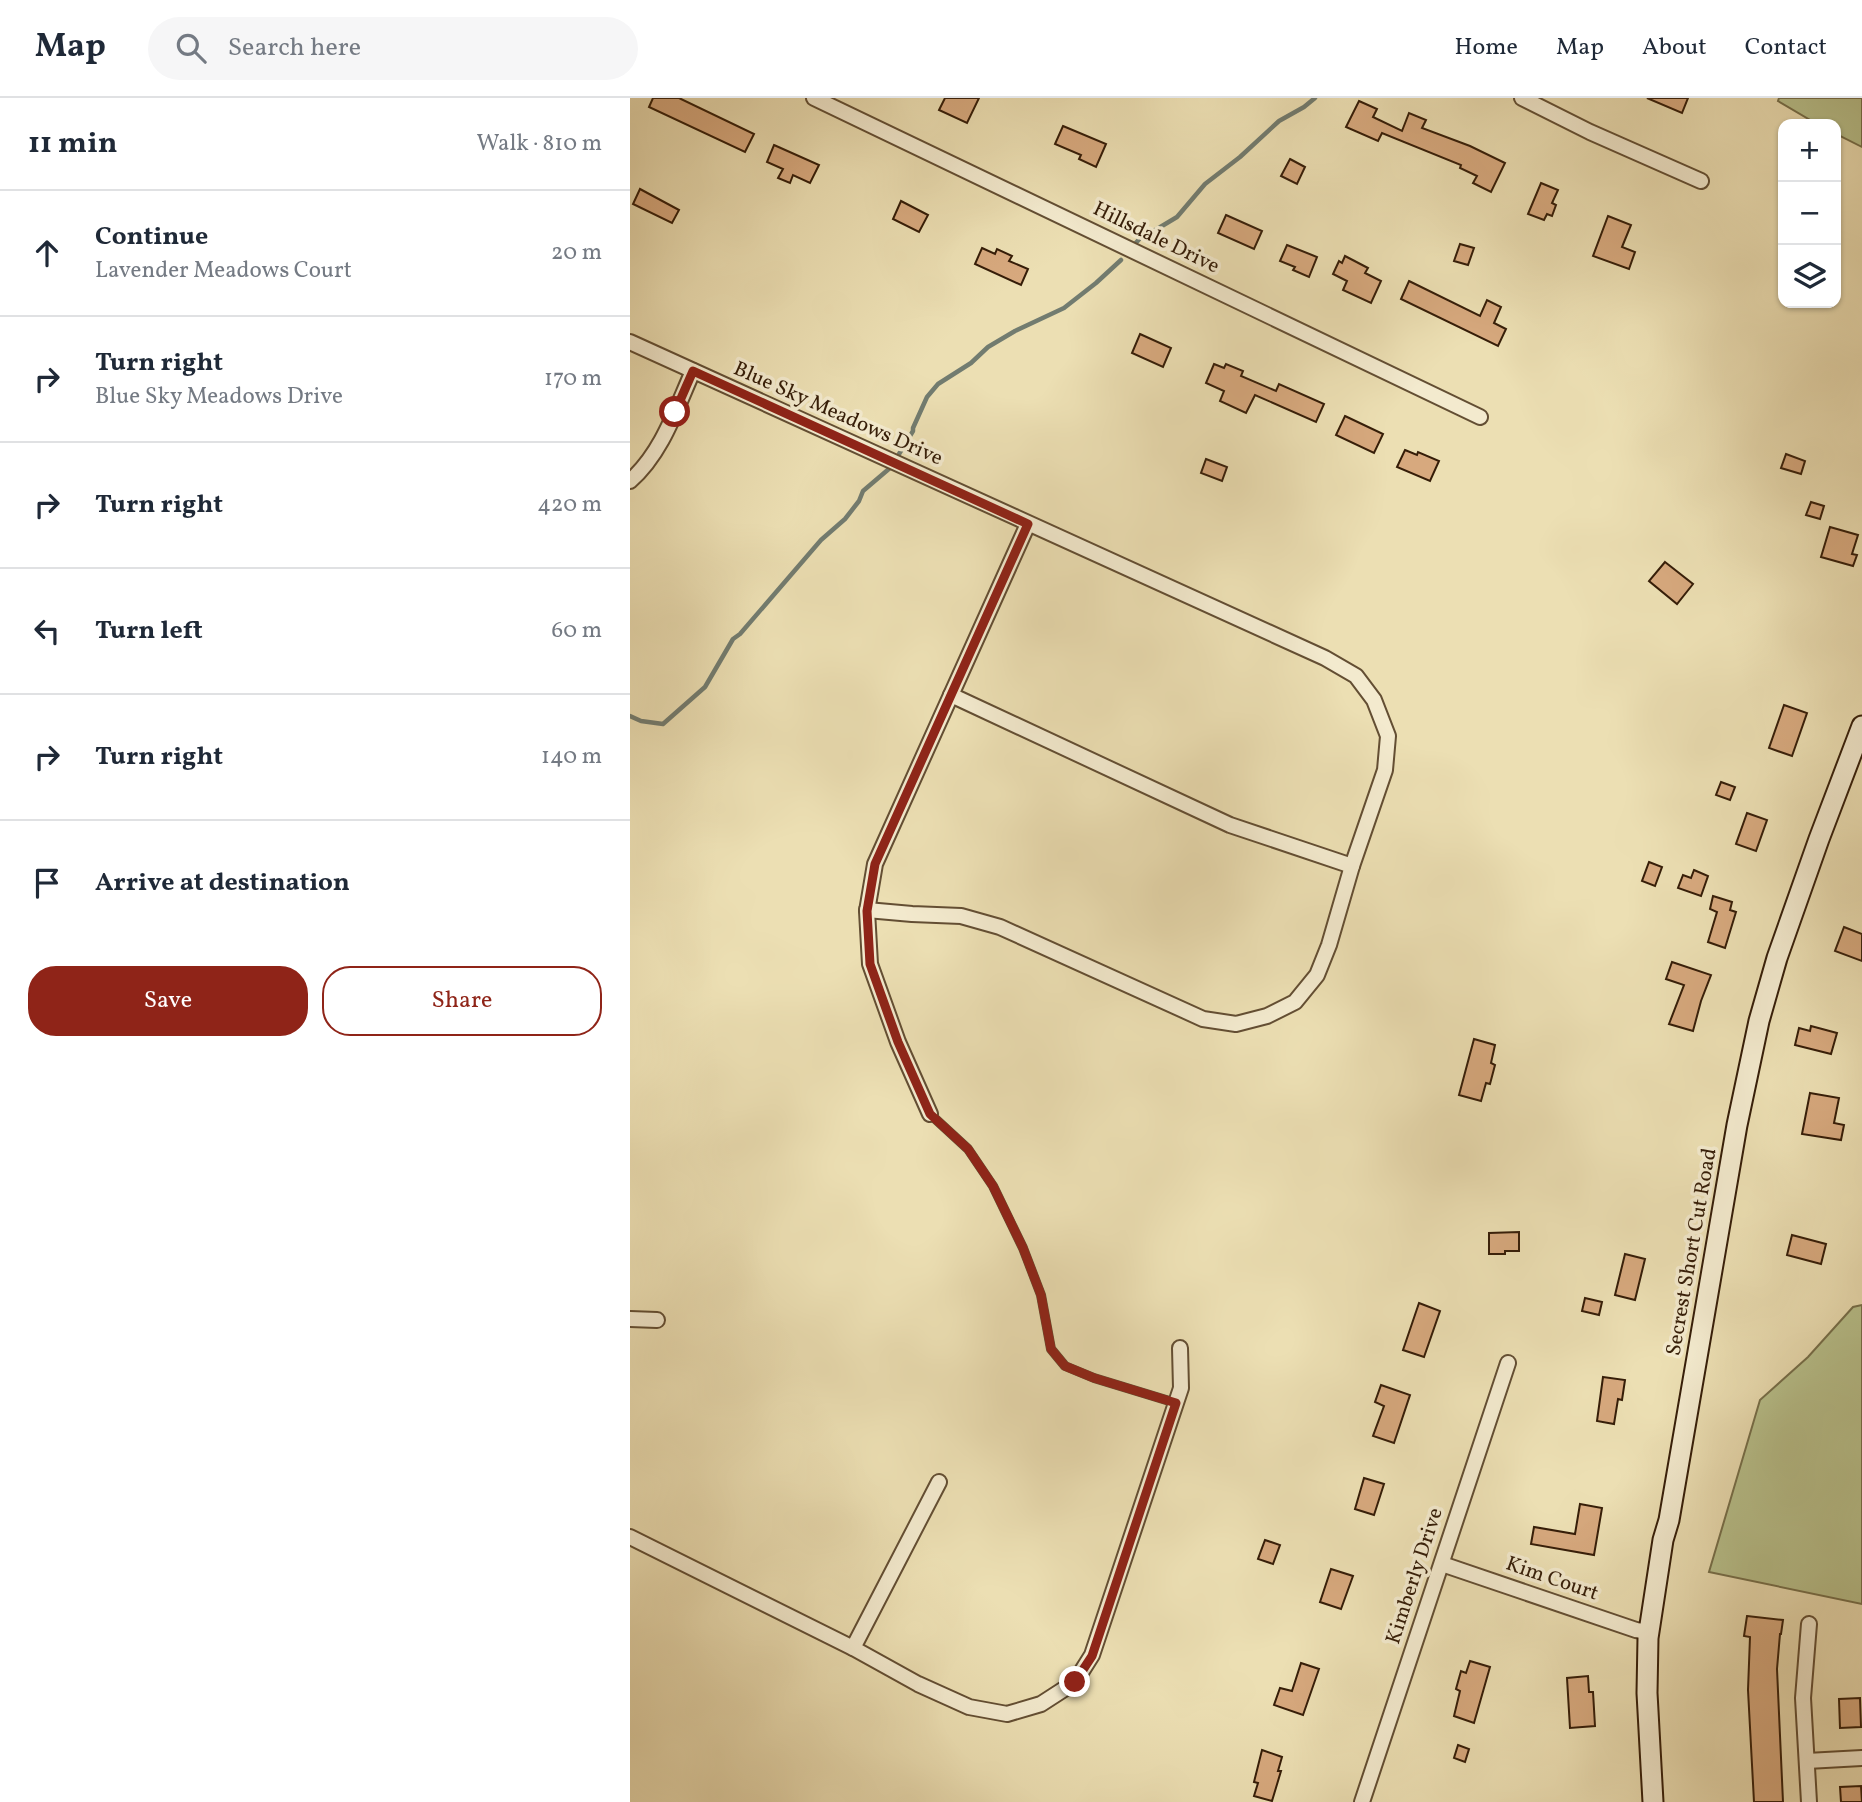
<!DOCTYPE html>
<meta charset="utf-8">
<style>
body{margin:0;font-family:Vollkorn,serif;background:#f6f6f7;color:#1f2937}
.controls{position:absolute;right:21px;top:21px;display:grid;overflow:hidden;border-radius:14px;box-shadow:0 2px 5px #0004}
.controls button{width:63px;height:63px;display:grid;place-items:center;padding:0;border:0;border-bottom:2px solid #e0e1e3;background:#fff;color:#1f2937;font:35px sans-serif}
.stop{position:absolute;width:21px;height:21px;margin:-16px;border:5px solid #8f2418;border-radius:50%;background:#fff}
.stop.end{background:#8f2418;border-color:#fff;box-shadow:0 2px 7px #0008}
.list{margin:0;padding:0;list-style:none}
h2{display:flex;justify-content:space-between;align-items:center;height:91px;margin:0;padding:0 28px;font-size:30px}
h2 small{font-size:23px;font-weight:400;color:#747a83}
.list li{display:grid;grid-template-columns:46px 1fr auto;gap:21px;align-items:center;box-sizing:border-box;height:126px;padding:0 28px;border-top:2px solid #e0e1e3}
.list b{display:block;font-size:26px;white-space:nowrap}
.list p{margin:0;font-size:23px;white-space:nowrap;color:#747a83}
.list em{font-size:23px;font-style:normal;color:#747a83}
.actions{display:flex;gap:14px;padding:21px 28px}
.actions a{flex:1;padding:16px 0;border:2px solid #8f2418;border-radius:28px;text-align:center;font-size:24px;color:#8f2418}
.actions .main{background:#8f2418;color:#fff}
.icon{flex:none;width:38px;height:38px;fill:none;stroke:currentColor;stroke-width:2;stroke-linecap:round;stroke-linejoin:round}
.map{position:relative;flex:none;width:1232px;height:1704px;overflow:hidden}
header{display:flex;align-items:center;gap:42px;box-sizing:border-box;height:98px;padding:0 35px;background:#fff;border-bottom:2px solid #e0e1e3}
header strong{font-size:33px}
nav{display:flex;gap:38px;margin-inline-start:auto;font-size:24px}
.search{width:490px;height:63px;background:#f6f6f7;display:flex;align-items:center;gap:18px;box-sizing:border-box;padding:0 24px;border-radius:38px;color:#747a83;font-size:26px}
main{display:flex}
aside{flex:1;background:#fff}
.map>svg:first-child{display:block}
</style>
<header>
<strong>Map</strong>
<div class="search"><svg class="icon" aria-label="search" viewBox="0 0 24 24"><circle cx="10" cy="10" r="6"/><path d="M15 15l6 6"/></svg>Search here</div>
<nav><a>Home</a><a>Map</a><a>About</a><a>Contact</a></nav>
</header>
<main>
<aside>
<h2>11 min<small>Walk · 810 m</small></h2>
<ul class="list">
<li><svg class="icon" aria-label="ahead" viewBox="0 0 24 24"><path d="M12 20V5M6 11l6-6 6 6"/></svg><div><b>Continue</b><p>Lavender Meadows Court</p></div><em>20 m</em></li>
<li><svg class="icon" aria-label="right" viewBox="0 0 24 24"><path d="M7 20v-9h11M14 6l5 5-5 5"/></svg><div><b>Turn right</b><p>Blue Sky Meadows Drive</p></div><em>170 m</em></li>
<li><svg class="icon" aria-label="right" viewBox="0 0 24 24"><path d="M7 20v-9h11M14 6l5 5-5 5"/></svg><div><b>Turn right</b></div><em>420 m</em></li>
<li><svg class="icon" aria-label="left" viewBox="0 0 24 24"><path d="M17 20v-9H6M10 6l-5 5 5 5"/></svg><div><b>Turn left</b></div><em>60 m</em></li>
<li><svg class="icon" aria-label="right" viewBox="0 0 24 24"><path d="M7 20v-9h11M14 6l5 5-5 5"/></svg><div><b>Turn right</b></div><em>140 m</em></li>
<li><svg class="icon" aria-label="arrive" viewBox="0 0 24 24"><path d="M6 21V4h12l-3 4 3 4H6"/></svg><div><b>Arrive at destination</b></div></li>
</ul>
<div class="actions"><a class="main">Save</a><a>Share</a></div>
</aside>
<div class="map">
<svg width="1232" height="1704" viewBox="0 0 1232 1704">
<rect width="100%" height="100%" fill="#ecdfb3"/>
<filter id="stains"><feTurbulence type="fractalNoise" baseFrequency=".00286" numOctaves="4"/><feColorMatrix values="0 0 0 0 .2 0 0 0 0 .09 0 0 0 0 .02 0 0 0 .5 -.17"/></filter>
<radialGradient id="worn" r=".72"><stop offset=".6" stop-color="#630" stop-opacity="0"/><stop offset="1" stop-color="#630" stop-opacity=".3"/></radialGradient>
<!-- green -->
<g fill="#b8c18c" stroke="#766f4a" stroke-width="2">
<path d="M1149,0H1232V49L1206,36V26H1187L1148,3Z"/>
<path d="M1232,1207V1506L1079,1474L1130,1302L1178,1259L1223,1209Z"/>
</g>
<g fill="none" stroke-linecap="round" stroke-linejoin="round">
<!-- stream -->
<g stroke="#727c70" stroke-width="4.5">
<path d="M504,147L512,138L517,137L547,119L575,86L610,59L649,23L674,9L685,0"/>
<path d="M269,356L283,333V330L297,299L308,286L341,265L358,249L385,233L434,210L466,185L491,162"/>
<path d="M0,618L11,623L33,626L75,589L103,541L110,536L191,442L215,421L229,403L233,393L260,370"/>
</g>
</g>
<!-- building -->
<g fill="#d7a97e" stroke="#351d08" stroke-width="2">
<path d="M23,0H49L124,36L115,54L19,9Z"/>
<path d="M315,0H349L337,25L309,12Z"/>
<path d="M1017,0H1058L1052,15Z"/>
<path d="M729,3L747,11L743,19L772,33L779,15L796,22L792,30L840,48L875,65L861,94L843,85L847,78L830,70L831,67L752,35L748,43L716,29Z"/>
<path d="M433,28L476,46L466,69L449,61L451,57L425,46Z"/>
<path d="M144,47L189,67L180,85L163,77L160,85L148,80L153,71L137,64Z"/>
<path d="M660,61L675,69L667,86L651,78Z"/>
<path d="M911,85L928,92L922,105L926,107L922,118L917,116L914,122L898,116Z"/>
<path d="M10,91L49,112L42,125L3,106Z"/>
<path d="M271,103L298,117L289,134L263,121Z"/>
<path d="M596,117L632,133L624,151L588,135Z"/>
<path d="M978,118L1001,127L992,149L1005,154L999,171L963,158Z"/>
<path d="M830,146L844,150L838,167L824,163Z"/>
<path d="M657,147L687,159L679,179L663,172L665,169L650,163Z"/>
<path d="M352,150L365,156L367,151L382,158L379,163L398,171L391,187L345,166Z"/>
<path d="M715,158L738,170L735,175L751,183L741,205L713,192L717,183L703,176L709,163L712,165Z"/>
<path d="M779,183L850,218L857,202L871,209L864,225L876,231L868,248L771,201Z"/>
<path d="M510,236L541,250L533,269L502,255Z"/>
<path d="M584,266L594,270L596,266L613,273L611,278L646,293L649,286L694,306L686,324L625,297L616,315L590,303L594,293L576,285Z"/>
<path d="M715,318L753,336L744,355L706,337Z"/>
<path d="M775,352L787,357L788,354L809,363L800,383L767,369Z"/>
<path d="M1156,356L1175,363L1171,376L1151,370Z"/>
<path d="M576,361L597,369L592,383L571,375Z"/>
<path d="M1181,404L1194,408L1190,421L1176,417Z"/>
<path d="M1200,429L1228,437L1222,456L1227,457L1223,468L1191,459Z"/>
<path d="M1035,464L1063,486L1047,506L1019,483Z"/>
<path d="M1154,607L1177,615L1162,658L1139,650Z"/>
<path d="M1091,684L1105,689L1100,702L1086,697Z"/>
<path d="M1117,715L1137,722L1126,753L1106,746Z"/>
<path d="M1019,764L1032,769L1025,788L1012,783Z"/>
<path d="M1064,772L1078,778L1071,798L1048,790L1053,777L1061,780Z"/>
<path d="M1083,798L1102,804L1100,812L1106,814L1095,850L1078,844L1087,814L1080,811Z"/>
<path d="M1214,829L1232,836V863L1205,853Z"/>
<path d="M1042,864L1081,877L1071,903L1063,933L1039,926L1054,887L1036,881Z"/>
<path d="M1181,928L1207,935L1201,956L1165,947L1169,930L1180,933Z"/>
<path d="M844,941L865,947L861,965L865,967L860,986L856,985L851,1003L829,997Z"/>
<path d="M1180,995L1209,1000L1204,1025L1214,1027L1211,1042L1172,1036Z"/>
<path d="M889,1134V1153H875V1156H859V1135Z"/>
<path d="M1162,1137L1196,1146L1191,1166L1157,1157Z"/>
<path d="M995,1156L1015,1161L1005,1202L985,1197Z"/>
<path d="M955,1200L972,1204L969,1217L952,1213Z"/>
<path d="M789,1205L810,1213L794,1259L773,1252Z"/>
<path d="M973,1279L995,1282L992,1302L988,1301L984,1326L967,1323Z"/>
<path d="M751,1287L780,1297L764,1345L743,1338L754,1308L745,1304Z"/>
<path d="M734,1380L754,1386L744,1417L725,1411Z"/>
<path d="M950,1406L972,1410L964,1457L901,1446L904,1429L945,1436Z"/>
<path d="M635,1442L650,1447L643,1466L628,1461Z"/>
<path d="M701,1471L723,1478L711,1511L690,1504Z"/>
<path d="M1117,1518L1153,1522L1151,1536H1150L1147,1571L1153,1704H1124L1118,1592L1120,1539L1114,1538Z"/>
<path d="M840,1563L860,1569L844,1625L824,1618L830,1593L826,1591L831,1573L836,1575Z"/>
<path d="M671,1565L689,1571L673,1617L644,1607L650,1590L662,1593Z"/>
<path d="M958,1578L959,1594H963L965,1628L940,1630L937,1580Z"/>
<path d="M1230,1600L1231,1629L1210,1630L1209,1601Z"/>
<path d="M828,1647L839,1651L835,1664L824,1660Z"/>
<path d="M632,1652L652,1659L648,1673H651L642,1703L624,1698L628,1685L624,1684Z"/>
<path d="M1231,1688L1232,1704H1211L1210,1689Z"/>
</g>
<g fill="none" stroke-linecap="round" stroke-linejoin="round">
<defs>
<path id="lane" d="M300,1016L338,1051L363,1088L393,1150L411,1197L421,1251L435,1268L464,1280L546,1305"/>
<g id="street">
<path d="M184,0L850,319"/>
<path d="M892,0L960,34L1071,83"/>
<path d="M0,244L695,560L726,578L744,602L758,638L755,672L722,768L699,847L687,877L665,904L637,918L606,926L573,921L370,829L331,818L282,816L237,812"/>
<path d="M0,383C32,355 46,311 63,273"/>
<path d="M321,597L600,727L722,768"/>
<path d="M300,1016L268,944L240,866L237,813L245,766L398,426"/>
<path d="M0,1221L27,1222"/>
<path d="M0,1439L223,1550L288,1586L339,1609L377,1616L411,1606L445,1584L462,1557L551,1290L550,1250"/>
<path d="M812,1466L1006,1532L1019,1534"/>
<path d="M223,1550L309,1384"/>
<path d="M1177,1663L1232,1660"/>
<path d="M732,1704C781,1558 828,1411 878,1265"/>
<path d="M1179,1704L1173,1600L1179,1526"/>
</g>
<path id="secondary" d="M1023,1704L1017,1595L1018,1540L1033,1442L1039,1422L1107,1027L1129,923L1147,860L1189,741L1232,628"/>
</defs>
<!-- lane casing -->
<use href="#lane" stroke="#634e33" stroke-width="10"/>
<!-- street casing -->
<use href="#street" stroke="#634e33" stroke-width="18"/>
<!-- secondary casing -->
<use href="#secondary" stroke="#351d08" stroke-width="23"/>
<!-- lane -->
<use href="#lane" stroke="#f3eace" stroke-width="7"/>
<!-- street -->
<use href="#street" stroke="#f3eace" stroke-width="14"/>
<!-- secondary -->
<use href="#secondary" stroke="#f3eace" stroke-width="19"/>
</g>
<g fill="none" stroke-linecap="round" stroke-linejoin="round">
<!-- route -->
<path stroke="#8f2418" stroke-width="9" d="M45,314L63,273L398,426L245,766L237,813L240,866L268,944L300,1016L338,1051L363,1088L393,1150L411,1197L421,1251L435,1268L464,1280L546,1305L462,1558L445,1584"/>
</g>
<g text-anchor="middle" dominant-baseline="central" stroke-width="7" stroke-linejoin="round" paint-order="stroke">
<!-- street labels -->
<g font-size="21" fill="#351d08" stroke="#f3eace">
<text transform="translate(526 140) rotate(26)">Hillsdale Drive</text>
<text transform="translate(208 316) rotate(24)">Blue Sky Meadows Drive</text>
<text transform="translate(1062 1154) rotate(-80)">Secrest Short Cut Road</text>
<text transform="translate(785 1478) rotate(-72)">Kimberly Drive</text>
<text transform="translate(922 1481) rotate(19)">Kim Court</text>
</g>
</g>
<rect width="100%" height="100%" filter="url(#stains)"/>
<rect width="100%" height="100%" fill="url(#worn)"/>
</svg>
<div class="controls">
<button>+</button>
<button>−</button>
<button><svg class="icon" aria-label="layers" viewBox="0 0 24 24"><path d="M12 4l9 5-9 5-9-5zM3 14l9 5 9-5"/></svg></button>
</div>
<div class="stop" style="left:45px;top:314px"></div>
<div class="stop end" style="left:445px;top:1584px"></div>
</div>
</main>
